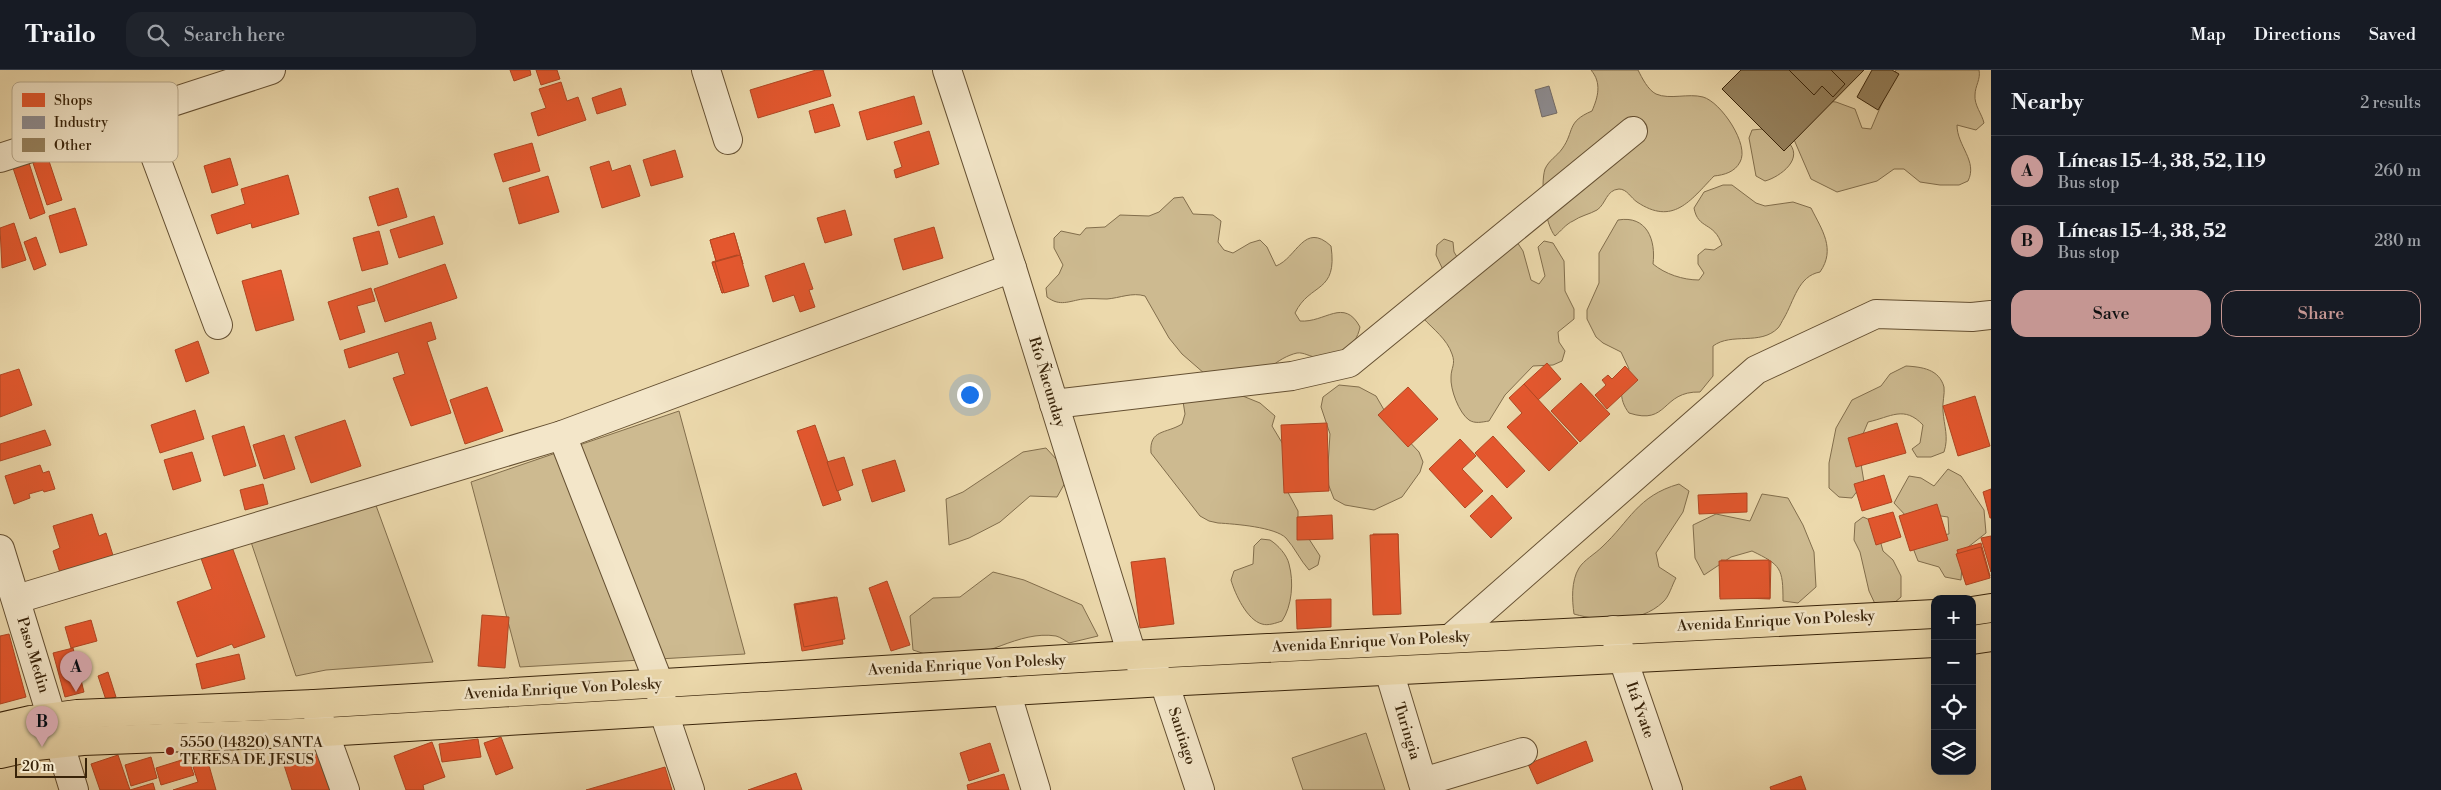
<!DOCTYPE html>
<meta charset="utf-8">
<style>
body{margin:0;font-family:"Libre Bodoni",serif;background:#20242c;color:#f1f3f6}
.controls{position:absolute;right:15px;bottom:15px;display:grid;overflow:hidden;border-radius:10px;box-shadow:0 5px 20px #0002}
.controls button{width:45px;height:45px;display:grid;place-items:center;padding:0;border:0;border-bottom:1px solid #363941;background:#171b24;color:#f1f3f6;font:25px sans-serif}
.scale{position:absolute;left:15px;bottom:12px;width:72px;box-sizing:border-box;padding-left:5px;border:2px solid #382309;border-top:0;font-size:14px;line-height:18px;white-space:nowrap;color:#382309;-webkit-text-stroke:4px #f3e6c9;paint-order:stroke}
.you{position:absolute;left:969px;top:324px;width:18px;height:18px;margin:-12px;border:4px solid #fff;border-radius:50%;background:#1a73e8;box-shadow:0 0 0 8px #1a73e833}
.badge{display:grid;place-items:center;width:32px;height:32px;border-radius:50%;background:#c59692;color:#111;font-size:16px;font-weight:700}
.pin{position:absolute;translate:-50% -41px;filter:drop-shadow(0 1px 2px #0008)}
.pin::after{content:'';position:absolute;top:26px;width:18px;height:15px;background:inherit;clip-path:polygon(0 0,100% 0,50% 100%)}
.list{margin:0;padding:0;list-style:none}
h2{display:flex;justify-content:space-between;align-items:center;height:65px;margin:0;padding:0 20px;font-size:21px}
h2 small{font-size:16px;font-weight:400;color:#9ea1a6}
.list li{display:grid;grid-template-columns:32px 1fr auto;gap:15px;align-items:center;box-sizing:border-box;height:70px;padding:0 20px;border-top:1px solid #363941}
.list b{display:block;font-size:19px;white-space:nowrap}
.list p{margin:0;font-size:16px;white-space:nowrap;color:#9ea1a6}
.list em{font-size:16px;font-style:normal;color:#9ea1a6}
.actions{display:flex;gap:10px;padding:15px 20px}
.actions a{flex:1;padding:11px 0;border:1px solid #c59692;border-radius:15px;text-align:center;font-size:18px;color:#c59692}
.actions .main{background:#c59692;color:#111}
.icon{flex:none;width:28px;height:28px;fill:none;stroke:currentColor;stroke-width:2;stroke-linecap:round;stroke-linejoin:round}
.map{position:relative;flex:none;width:1991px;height:720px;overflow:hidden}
header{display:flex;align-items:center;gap:30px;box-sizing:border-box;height:70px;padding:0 25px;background:#171b24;border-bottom:1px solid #363941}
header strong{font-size:24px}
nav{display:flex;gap:28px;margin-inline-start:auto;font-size:18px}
.search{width:350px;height:45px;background:#20242c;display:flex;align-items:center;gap:12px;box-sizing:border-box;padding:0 18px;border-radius:15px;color:#9ea1a6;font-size:19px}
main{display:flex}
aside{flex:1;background:#171b24}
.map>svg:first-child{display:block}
</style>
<header>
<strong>Trailo</strong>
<div class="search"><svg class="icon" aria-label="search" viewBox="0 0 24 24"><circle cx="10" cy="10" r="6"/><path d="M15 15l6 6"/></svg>Search here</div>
<nav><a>Map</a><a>Directions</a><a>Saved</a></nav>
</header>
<main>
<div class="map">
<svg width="1991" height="720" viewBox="0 0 1991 720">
<rect width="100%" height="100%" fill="#ecd9ac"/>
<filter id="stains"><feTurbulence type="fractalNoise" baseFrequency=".004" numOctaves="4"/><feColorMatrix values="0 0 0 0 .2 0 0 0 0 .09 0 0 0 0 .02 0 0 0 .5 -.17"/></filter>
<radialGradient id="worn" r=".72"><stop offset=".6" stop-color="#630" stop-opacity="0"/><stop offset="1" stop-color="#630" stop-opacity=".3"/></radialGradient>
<!-- green -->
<g fill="#cdba90" stroke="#826e4c">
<path d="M1591,0H1638C1642,8 1648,20 1656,24C1670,30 1688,23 1703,27C1721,32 1750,75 1740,92C1735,102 1724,105 1714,106C1690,131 1673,156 1637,132C1631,128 1627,119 1619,119C1606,120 1606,134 1597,140C1590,144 1580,146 1573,151C1566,154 1561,161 1555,166C1545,154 1540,115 1545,99C1549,90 1557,86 1562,79C1575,61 1566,52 1592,41C1598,27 1602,13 1591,0Z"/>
<path d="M1896,0H1979C1981,9 1975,16 1975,25C1974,35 1982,44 1984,53L1976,60L1957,55C1957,76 1978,91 1968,111L1959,115H1940L1920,112L1904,99H1894L1877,111L1837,122L1811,109L1792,65L1826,31L1836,32L1855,39L1862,58L1871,59Z"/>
<path d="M1762,59C1769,62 1781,65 1787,71C1806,88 1780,107 1765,111L1756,106L1749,68L1752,60Z"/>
<path d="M1723,115H1732L1756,133L1765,136L1793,132L1811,138C1822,160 1836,179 1820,202C1798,206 1794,231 1784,248C1782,251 1780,256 1778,258C1760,276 1732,262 1713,276V306L1700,322C1661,321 1669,356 1629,343C1618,329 1620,314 1629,299L1621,282L1603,273L1596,267L1587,249V240L1599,213V183L1618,150C1647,145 1656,170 1653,194C1665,204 1683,210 1699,210L1704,203L1698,194V185L1705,179L1714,180L1722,175C1714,151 1698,160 1694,138L1704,122Z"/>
<path d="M1183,127L1193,144L1213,145L1221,151L1218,172L1224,180L1233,183L1250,173L1260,170L1267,177L1276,196C1297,188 1304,151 1331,176C1338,224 1310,212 1295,243L1300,251C1325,253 1344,227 1360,257C1356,278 1337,289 1316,287C1310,287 1304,282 1297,283C1288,285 1277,291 1270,298L1205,304L1182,284L1169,268L1145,226C1132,222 1120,228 1107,229C1099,229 1091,228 1083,229C1069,231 1060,237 1047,227L1046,218L1059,204L1063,195L1054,178V168L1061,161L1080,165L1086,158L1105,157L1120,145L1149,146L1159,142L1174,128Z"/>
<path d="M1444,169L1453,172L1454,182L1459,190L1517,172L1523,181L1531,210L1539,214L1545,206L1538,177L1544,171L1553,173L1564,191L1565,221L1574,239V249L1558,262L1559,272L1565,281L1562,291L1553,295L1533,296L1505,325L1489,351C1482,352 1475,354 1469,350C1459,343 1450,319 1451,307C1451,298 1456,294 1452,284C1447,269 1433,259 1423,248L1444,202L1436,185L1437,175Z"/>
<path d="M1906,296C1922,297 1939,299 1944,317C1945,324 1942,333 1943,341C1944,356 1949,367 1944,382L1931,387H1917L1912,379L1920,373L1923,355C1904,335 1891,347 1868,352L1858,376L1864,412L1852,428L1839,427L1829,418V393L1836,358L1852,330L1881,316L1890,304Z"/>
<path d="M1339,315L1359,317L1376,326L1391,352L1419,382L1423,392L1420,402L1402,427L1374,440L1345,435L1334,429L1327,411L1330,364L1321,337L1323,327Z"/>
<path d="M1223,318L1260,333L1275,346L1272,356L1284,376V415L1298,441V452L1320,486L1318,495L1309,500C1300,490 1295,478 1286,468C1275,457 1235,454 1218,453L1209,451L1200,446L1151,383C1149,359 1166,364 1182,354L1185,344L1182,325Z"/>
<path d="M679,341L745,584L520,597L471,412Z"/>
<path d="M1046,378L1070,404L1057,427L1030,426L1000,452L969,468L949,475L946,429L963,422L1023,382Z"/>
<path d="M1948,399L1961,406L1984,440L1986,463L1963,481L1961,510L1945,507L1939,497L1918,491L1913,478L1930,467L1949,464L1948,447L1934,445L1907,447L1894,433L1909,406L1921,408L1934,416Z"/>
<path d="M1679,414L1689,421L1683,442L1656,483L1659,497L1676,508C1672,515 1669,527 1663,532C1640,554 1602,552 1574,544C1572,530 1571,511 1579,498C1584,490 1595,484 1602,477C1630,451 1637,426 1679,414Z"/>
<path d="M1762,424L1788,428L1803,455L1814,482L1816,517L1798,533L1783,531C1783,498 1781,495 1752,481L1731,487L1704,505L1695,488L1693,455L1716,444L1750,451Z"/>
<path d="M374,430L433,592L326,600L296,606L250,469Z"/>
<path d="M1863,447L1875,452L1883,481L1893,490L1901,506V527L1894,533L1876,536L1869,521L1860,482L1854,470L1855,453Z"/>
<path d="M1261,469L1270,470C1278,475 1287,485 1289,494C1294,512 1292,536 1282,551C1276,553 1268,556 1262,554C1247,550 1235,524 1231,510L1234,501L1253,494L1254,476Z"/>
<path d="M993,502L1024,510L1082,535L1098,566L1069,573C1066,571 1060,567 1056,566C1018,560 984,590 947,589C936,589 923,583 913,580L910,546L933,528L960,527Z"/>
<path d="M1935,555V560L1651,573L1652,571Z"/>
<path d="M1569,576V578L1176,598V596Z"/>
<path d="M1095,600V602L708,626L709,623Z"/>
<path d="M619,629V631L345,647L343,644Z"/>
<path d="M1366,663L1385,720H1303L1292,688Z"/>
</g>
<!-- shops -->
<g fill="#e4572e" stroke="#b04723">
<path d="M510,0H530L531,5L514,11Z"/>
<path d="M536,0H557L560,9L541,15Z"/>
<path d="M816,0H823L831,26L758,48L750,20Z"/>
<path d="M561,12L567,31L578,27L586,50L538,66L531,43L546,38L539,19Z"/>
<path d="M621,18L626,35L597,44L592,28Z"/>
<path d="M914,26L922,54L867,70L859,42Z"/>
<path d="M833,34L840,56L815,63L809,41Z"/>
<path d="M929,61L939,94L896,108L894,100L902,97L894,72Z"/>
<path d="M532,73L540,101L503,112L494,84Z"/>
<path d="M675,80L683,107L651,116L643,90Z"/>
<path d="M46,82L62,130L47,135L31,87Z"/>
<path d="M230,88L238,115L212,123L204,96Z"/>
<path d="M609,91L612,101L630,95L640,126L602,138L590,97Z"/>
<path d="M29,93L45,143L30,149L13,98Z"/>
<path d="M288,105L299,144L252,158L251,153L217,164L211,145L245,134L241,119Z"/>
<path d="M548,106L559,142L519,154L509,118Z"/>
<path d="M398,118L407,147L378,156L369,127Z"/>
<path d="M75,138L87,175L60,183L49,146Z"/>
<path d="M845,140L852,165L825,173L817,148Z"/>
<path d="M434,146L443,174L399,188L390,160Z"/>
<path d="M14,153L26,190L2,198L0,158Z"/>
<path d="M934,157L943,188L903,200L894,169Z"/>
<path d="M379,161L388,194L362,201L353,168Z"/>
<path d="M734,163L743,194L719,201L710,170Z"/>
<path d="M734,163L743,194L719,201L710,170Z"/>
<path d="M36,167L46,195L34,200L24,172Z"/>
<path d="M737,185L746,216L722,223L712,192Z"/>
<path d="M738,185L748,214L722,223L712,193Z"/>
<path d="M740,185L749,216L724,223L715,192Z"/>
<path d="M804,193L813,219L809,220L815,237L800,242L794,225L773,232L765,206Z"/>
<path d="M445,194L457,228L385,252L374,219Z"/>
<path d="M281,200L294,250L256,261L242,211Z"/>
<path d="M371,218L375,231L357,236L365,262L340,270L328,232Z"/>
<path d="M431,252L436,269L427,272L451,343L411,356L393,308L405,304L398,282L349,298L344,280Z"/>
<path d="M198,271L209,303L186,312L175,280Z"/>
<path d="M1547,293L1561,309L1538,330L1524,314Z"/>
<path d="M1625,296L1638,310L1607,339L1595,325L1606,315L1602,310L1608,305L1612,309Z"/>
<path d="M19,299L32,335L0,347V305Z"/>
<path d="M1581,313L1610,344L1580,372L1551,341Z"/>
<path d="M1524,314L1578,373L1549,401L1507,357L1522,343L1509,328Z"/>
<path d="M487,317L503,361L465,374L450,330Z"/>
<path d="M1408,317L1438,349L1408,377L1378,345Z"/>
<path d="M1975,326L1990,376L1958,386L1943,336Z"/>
<path d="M195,340L204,369L160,383L151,355Z"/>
<path d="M345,350L361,396L311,413L295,367Z"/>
<path d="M1327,353L1329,421L1284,423L1281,355Z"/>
<path d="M1897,353L1906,383L1856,397L1848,368Z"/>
<path d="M815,355L841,430L823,436L797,361Z"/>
<path d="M244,356L256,396L224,406L212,366Z"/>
<path d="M45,360L51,375L0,391V374Z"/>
<path d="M284,365L295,399L264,409L253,375Z"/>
<path d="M1493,366L1525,401L1507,418L1475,383Z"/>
<path d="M1460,369L1476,386L1462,399L1483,421L1465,438L1429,399Z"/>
<path d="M192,382L201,411L173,420L164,390Z"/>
<path d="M844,387L853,415L837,421L827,392Z"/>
<path d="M895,390L905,421L872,432L862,400Z"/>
<path d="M40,395L43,403L49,401L55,419L44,422L43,420L29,424L30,428L14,434L5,406Z"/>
<path d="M1884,405L1892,432L1862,441L1854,414Z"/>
<path d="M263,414L268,434L245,440L240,420Z"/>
<path d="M1991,419V448H1990L1983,422Z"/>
<path d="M1747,423V442L1699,444L1698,425Z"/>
<path d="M1492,425L1512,448L1491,468L1470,446Z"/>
<path d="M1937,434L1948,470L1910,481L1899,446Z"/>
<path d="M1893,442L1901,467L1876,475L1868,449Z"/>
<path d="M92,444L99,466L106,463L116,495L63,512L53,481L60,478L53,456Z"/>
<path d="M1332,445L1333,469L1297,470V447Z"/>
<path d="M1373,464H1398L1399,544H1375Z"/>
<path d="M1398,464L1401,544L1373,545L1370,465Z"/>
<path d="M228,466L265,567L234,578L232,574L197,587L177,532L212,519L197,477Z"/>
<path d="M1991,466V502L1981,468Z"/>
<path d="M1981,473L1990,506L1966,513L1957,480Z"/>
<path d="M1981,477L1990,508L1966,515L1956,484Z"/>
<path d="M1165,488L1174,554L1140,558L1131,492Z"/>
<path d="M1721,490L1771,491L1770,529L1720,527Z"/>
<path d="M1769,490L1770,528L1720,529L1719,491Z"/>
<path d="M887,511L910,575L891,581L869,518Z"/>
<path d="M835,527L843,574L802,581L794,534Z"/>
<path d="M837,527L845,569L804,577L795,535Z"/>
<path d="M1331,529V557L1297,559L1296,530Z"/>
<path d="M482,545L509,547L505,598L478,596Z"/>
<path d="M91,550L97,571L71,578L65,557Z"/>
<path d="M9,564L26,627L0,634V566Z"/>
<path d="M73,578L84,622L65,627L53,583Z"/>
<path d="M239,584L245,609L202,619L196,594Z"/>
<path d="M108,602L116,627L106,630L98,606Z"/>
<path d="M501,667L513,698L496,705L484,673Z"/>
<path d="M478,669L481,687L442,692L439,674Z"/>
<path d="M1586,671L1593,691L1537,714L1528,694Z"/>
<path d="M432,672L445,707L423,715L424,720H406L394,686Z"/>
<path d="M990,673L999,701L969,711L960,683Z"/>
<path d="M318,684L331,720H292L284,695Z"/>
<path d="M118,685L130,720H100L91,694Z"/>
<path d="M151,687L157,708L131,716L125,695Z"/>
<path d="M188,688L194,705L161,715L156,698Z"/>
<path d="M208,692L216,720H173L198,712L193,697Z"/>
<path d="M665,697L672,720H586Z"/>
<path d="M796,703L802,720H748Z"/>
<path d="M1004,704L1009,720H968L967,715Z"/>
<path d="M1801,706L1806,720H1771L1770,717Z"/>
<path d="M153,713L155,720H130Z"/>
</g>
<!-- industry -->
<path fill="#8d8d92" stroke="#746d69" d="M1549,16L1557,43L1542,47L1535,20Z"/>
<!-- building -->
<g fill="#96825e" stroke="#382309">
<path d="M1741,0H1864L1784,81L1722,19Z"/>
<path d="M1789,0H1831L1845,14L1833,27L1822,16L1814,25Z"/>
<path d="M1872,0H1892L1899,4L1878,40L1857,27Z"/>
</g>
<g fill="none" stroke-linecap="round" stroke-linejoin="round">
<defs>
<g id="minor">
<path d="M706,0L728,70"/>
<path d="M947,0L1012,198L1132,585L1164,612L1200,720"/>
<path d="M139,43L218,255"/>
<path d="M0,88L271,0"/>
<path d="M1054,334L1292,306L1349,293L1633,61"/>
<path d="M562,365L659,613L664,643L690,720"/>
<path d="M0,479L74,720"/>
<path d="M17,529L562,365L1012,198"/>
<path d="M1613,560L1668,720"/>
<path d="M1451,568L1756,300L1876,244L1972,247L1991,245"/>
<path d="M1389,601L1425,720"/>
<path d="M1006,621L1036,720"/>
<path d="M314,634L345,720"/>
<path d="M1423,712L1523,682"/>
</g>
<g id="major">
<path d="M1972,541L1991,538"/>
<path d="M1972,570L1991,567"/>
<path d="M0,657L31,650L77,644L314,634L1132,585L1935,544"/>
<path d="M0,684L36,676L83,671L324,662L1164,612L1935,573"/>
</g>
</defs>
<!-- minor casing -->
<use href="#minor" stroke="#655032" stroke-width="30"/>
<!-- major casing -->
<use href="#major" stroke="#382309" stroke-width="30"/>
<!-- minor -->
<use href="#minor" stroke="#f3e6c9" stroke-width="28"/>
<!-- major -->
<use href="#major" stroke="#ecd9ac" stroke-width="28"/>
</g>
<!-- markers -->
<circle fill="#8f2418" stroke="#f3e6c9" stroke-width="2" cx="170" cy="681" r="5"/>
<g text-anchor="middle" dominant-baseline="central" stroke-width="5" stroke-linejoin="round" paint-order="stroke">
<!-- street labels -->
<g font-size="15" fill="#382309" stroke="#f3e6c9">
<text transform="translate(1047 312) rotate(73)">Río Ñacunday</text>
<text transform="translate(1776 551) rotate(-3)">Avenida Enrique Von Polesky</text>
<text transform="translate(1371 572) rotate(-3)">Avenida Enrique Von Polesky</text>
<text transform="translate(33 585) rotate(73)">Paso Medin</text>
<text transform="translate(967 595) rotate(-3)">Avenida Enrique Von Polesky</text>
<text transform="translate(563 619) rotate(-3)">Avenida Enrique Von Polesky</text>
<text transform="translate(1640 640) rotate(71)">Itá Yvate</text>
<text transform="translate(1407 661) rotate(73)">Turingia</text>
<text transform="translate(1182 666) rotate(72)">Santiago</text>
</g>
<!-- poi labels -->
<g font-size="15" fill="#382309" stroke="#f3e6c9" text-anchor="start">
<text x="180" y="672">5550 (14820) SANTA<tspan x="180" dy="17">TERESA DE JESUS</tspan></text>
</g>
</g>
<!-- legend -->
<rect x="12" y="12" width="166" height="80" rx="8" fill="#f3e6c9" stroke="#bbac8f" stroke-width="1"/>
<rect x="22" y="23" width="23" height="14" fill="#e4572e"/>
<rect x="22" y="46" width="23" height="13" fill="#8d8d92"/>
<rect x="22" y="68" width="23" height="14" fill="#96825e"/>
<g font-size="14" fill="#382309">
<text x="54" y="35">Shops</text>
<text x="54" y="57">Industry</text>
<text x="54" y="80">Other</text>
</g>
<rect width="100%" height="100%" filter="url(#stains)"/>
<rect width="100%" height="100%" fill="url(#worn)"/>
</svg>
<div class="controls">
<button>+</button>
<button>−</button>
<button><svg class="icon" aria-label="locate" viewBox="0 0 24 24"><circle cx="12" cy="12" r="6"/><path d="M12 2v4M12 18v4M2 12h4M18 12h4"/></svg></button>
<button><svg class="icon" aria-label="layers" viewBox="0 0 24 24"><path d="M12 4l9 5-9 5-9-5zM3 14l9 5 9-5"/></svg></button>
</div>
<div class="scale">20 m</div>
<div class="you"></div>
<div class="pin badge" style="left:76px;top:622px">A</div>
<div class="pin badge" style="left:42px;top:677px">B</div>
</div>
<aside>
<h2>Nearby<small>2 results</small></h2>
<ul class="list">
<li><span class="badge">A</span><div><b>Líneas 15-4, 38, 52, 119</b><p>Bus stop</p></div><em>260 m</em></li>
<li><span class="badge">B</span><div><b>Líneas 15-4, 38, 52</b><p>Bus stop</p></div><em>280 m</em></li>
</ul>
<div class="actions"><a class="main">Save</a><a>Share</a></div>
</aside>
</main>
